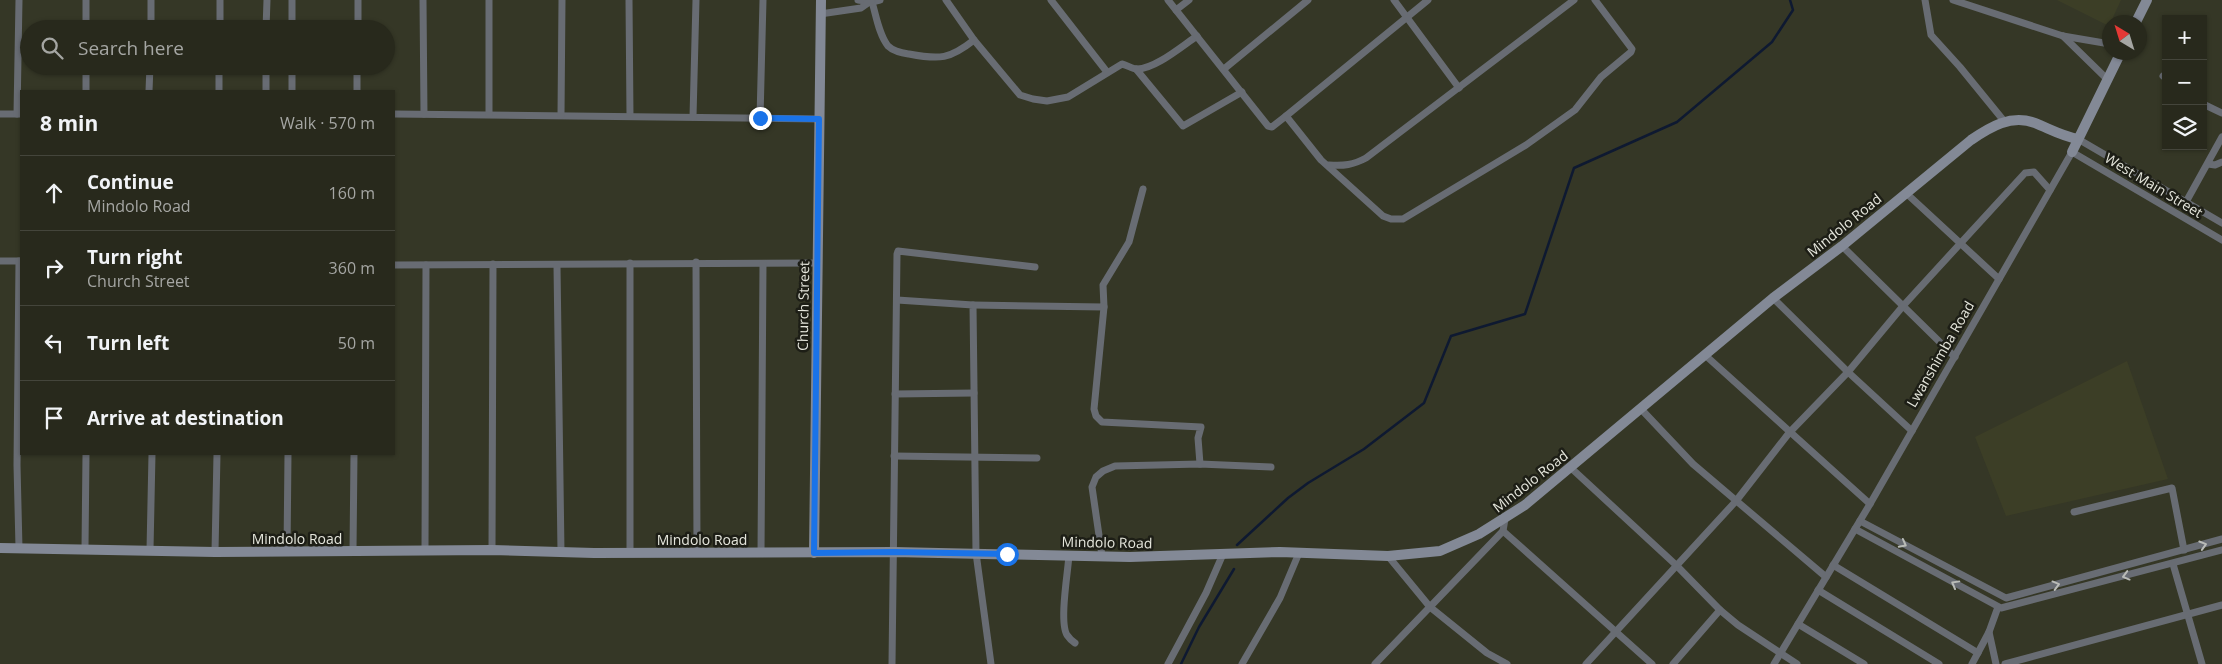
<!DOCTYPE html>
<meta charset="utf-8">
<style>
body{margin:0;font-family:"Open Sans",sans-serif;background:#343529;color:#f1f3f6}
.controls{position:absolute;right:15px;top:15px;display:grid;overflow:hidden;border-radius:0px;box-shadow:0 1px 4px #0004}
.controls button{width:45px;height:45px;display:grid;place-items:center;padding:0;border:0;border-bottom:1px solid #44453b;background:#28291c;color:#f1f3f6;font:25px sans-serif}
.compass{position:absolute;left:2102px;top:15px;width:45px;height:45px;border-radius:50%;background:#28291c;box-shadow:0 1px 4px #0004;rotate:322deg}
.stop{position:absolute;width:15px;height:15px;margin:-11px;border:4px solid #1a73e8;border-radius:50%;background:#fff}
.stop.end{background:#1a73e8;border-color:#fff;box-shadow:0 1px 5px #0008}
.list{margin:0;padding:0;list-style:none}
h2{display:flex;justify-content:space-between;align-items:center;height:65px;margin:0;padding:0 20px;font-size:21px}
h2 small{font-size:16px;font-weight:400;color:#a5a6a3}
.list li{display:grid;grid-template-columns:32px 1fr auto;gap:15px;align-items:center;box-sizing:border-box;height:75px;padding:0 20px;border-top:1px solid #44453b}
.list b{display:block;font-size:19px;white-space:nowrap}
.list p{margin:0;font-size:16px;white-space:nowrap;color:#a5a6a3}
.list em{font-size:16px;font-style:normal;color:#a5a6a3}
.icon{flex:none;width:28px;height:28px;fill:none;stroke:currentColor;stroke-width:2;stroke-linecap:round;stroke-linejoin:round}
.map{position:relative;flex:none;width:2222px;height:664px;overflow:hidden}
.search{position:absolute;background:#28291c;box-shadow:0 1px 4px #0004;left:20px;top:20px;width:375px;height:55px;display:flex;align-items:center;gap:12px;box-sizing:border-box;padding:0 18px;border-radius:28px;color:#a5a6a3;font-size:19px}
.panel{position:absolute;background:#28291c;box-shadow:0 1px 4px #0004;left:20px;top:90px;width:375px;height:365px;border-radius:0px}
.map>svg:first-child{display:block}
</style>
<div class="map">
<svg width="2222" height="664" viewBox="0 0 2222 664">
<rect width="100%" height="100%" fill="#353726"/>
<!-- built -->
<g fill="#3c3e26">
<path d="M2057,0H2121L2109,26Z"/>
<path d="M2127,361L2168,479L2006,516L1975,437Z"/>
</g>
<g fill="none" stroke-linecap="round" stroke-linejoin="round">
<!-- stream -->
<g stroke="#0e1931" stroke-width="2.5">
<path d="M1237,545L1288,498L1308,483L1364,449L1424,403L1451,336L1525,314L1574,168L1677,122L1772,42L1793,10L1790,0"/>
<path d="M1181,664L1199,627L1234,569"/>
</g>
<!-- street -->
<g stroke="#686c73" stroke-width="7">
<path d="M423,0L424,114"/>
<path d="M629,0L630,116"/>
<path d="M858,0L872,2L880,0"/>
<path d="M946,0L974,40L1020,95L1033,99L1047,101L1068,97L1122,64C1127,65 1132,69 1137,69C1155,69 1182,46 1197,36"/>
<path d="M1051,0L1107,72"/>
<path d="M1168,0L1268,126L1272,127L1286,116L1321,160L1383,216L1391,219H1403L1526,145L1575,110L1601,77L1631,52L1632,49L1595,0"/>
<path d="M1394,0L1459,88"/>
<path d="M1925,0L1931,35L1960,67L2004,121"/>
<path d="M1953,0L2063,36L2110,44"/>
<path d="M872,2C876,15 879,35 888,46C894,52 902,53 909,54C940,60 950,59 974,40"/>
<path d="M1176,10L1189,0"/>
<path d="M820,14L861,8L871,1"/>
<path d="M86,29V0"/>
<path d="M151,29V0"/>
<path d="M220,29V0"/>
<path d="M266,29L267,0"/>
<path d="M292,29V0"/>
<path d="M358,29V0"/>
<path d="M2063,36L2108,80"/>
<path d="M1136,69L1183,126L1242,92"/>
<path d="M1224,69L1308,0"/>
<path d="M2163,76L2166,78"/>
<path d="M86,91V66"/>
<path d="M149,91L150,66"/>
<path d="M219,91V66"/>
<path d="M266,91V66"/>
<path d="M292,91V66"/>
<path d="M357,91V66"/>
<path d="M2203,104L2222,113"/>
<path d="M0,114H21"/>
<path d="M17,114L19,0"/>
<path d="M394,114L819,119"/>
<path d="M489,114V0"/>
<path d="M561,115L562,0"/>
<path d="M1286,116L1428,0"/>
<path d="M693,117L696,0"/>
<path d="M760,118L763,0"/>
<path d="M2078,139L2222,223"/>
<path d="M2208,164L2215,165L2222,162"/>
<path d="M1329,165C1344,166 1353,165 1366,158L1574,0"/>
<path d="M1906,193L1999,279"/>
<path d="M2186,202L2222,137"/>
<path d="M1842,246L1955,357"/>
<path d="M0,261H21"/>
<path d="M19,261L17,465L19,548"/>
<path d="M696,262L697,551"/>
<path d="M630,263V553"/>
<path d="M394,265C535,265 676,264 817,263"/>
<path d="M557,266L561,552"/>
<path d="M1773,298L1848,372L1912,431"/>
<path d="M897,300L973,305L976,553L991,664"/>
<path d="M973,305L1104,307L1103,285L1129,242L1143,189"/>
<path d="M1104,307L1094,409L1096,416L1102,422L1201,427L1198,438L1200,464"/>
<path d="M1705,355L1870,504"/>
<path d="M895,394L974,393"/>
<path d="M1641,409L1693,464L1826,577"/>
<path d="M894,456L1037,458"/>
<path d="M1570,467L1676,565L1720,610L1738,625L1797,664"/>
<path d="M2074,512L2172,488L2184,550"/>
<path d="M1860,521L2006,598L2222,539"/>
<path d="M1855,529L2001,608L2222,550"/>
<path d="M1503,531L1652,664"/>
<path d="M85,548L86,454"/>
<path d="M150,550L152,454"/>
<path d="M425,550L426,265"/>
<path d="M492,550L493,264"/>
<path d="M287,551L288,454"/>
<path d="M353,551L354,454"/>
<path d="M215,552L217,454"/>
<path d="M761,553L763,264"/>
<path d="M1069,555C1068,572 1059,622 1067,635C1069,638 1072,641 1075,643"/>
<path d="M1102,556L1092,487L1096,477L1103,471L1115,466L1200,464L1271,467"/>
<path d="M1388,556L1430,607L1487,653L1507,664"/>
<path d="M2173,564L2202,664"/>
<path d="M1833,565L1978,653"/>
<path d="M1818,590L1939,664"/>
<path d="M1798,624L1864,664"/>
<path d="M892,664L897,254L898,251L1035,267"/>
<path d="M1168,664L1206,593L1223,554"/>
<path d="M1242,664L1280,598L1299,553"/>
<path d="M1375,664L1503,531L1505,519"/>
<path d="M1586,664L1736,501L1789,433L1848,372L1903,306L2025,173L2034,172L2050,190"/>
<path d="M1673,664L1720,610"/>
<path d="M1774,664L1870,504L2072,152L2222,240"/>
<path d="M1972,664L1989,632"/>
<path d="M1996,664L1989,632L1998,607"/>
<path d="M2005,664L2222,605"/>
</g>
<!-- secondary -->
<g stroke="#838996" stroke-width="10">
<path d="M2136,22L2147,0"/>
<path d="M2072,152L2121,52"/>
<path d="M0,548L215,552L492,550L594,553L894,552L1130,557L1280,552L1388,556L1440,551L1479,534L1525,505L1773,298L1842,246L1971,140C1990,127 2011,114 2035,123C2050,129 2062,136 2078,139"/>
<path d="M814,553L821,0"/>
</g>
</g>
<!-- one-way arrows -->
<defs><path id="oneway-chevron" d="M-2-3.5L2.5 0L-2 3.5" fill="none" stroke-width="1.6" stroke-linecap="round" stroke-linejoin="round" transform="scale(1.25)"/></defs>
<g stroke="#b9bbb7">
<use href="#oneway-chevron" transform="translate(1903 544) rotate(28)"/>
<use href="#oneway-chevron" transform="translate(2203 545) rotate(-17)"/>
<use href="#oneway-chevron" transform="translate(2126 576) rotate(165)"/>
<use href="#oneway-chevron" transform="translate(1955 584) rotate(-151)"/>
<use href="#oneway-chevron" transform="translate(2056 585) rotate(-15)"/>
</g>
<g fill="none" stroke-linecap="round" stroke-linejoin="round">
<!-- route -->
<path stroke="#1a73e8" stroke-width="6" d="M760,118L819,119L814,553L894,552L1007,554"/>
</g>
<g text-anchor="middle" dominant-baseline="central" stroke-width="5" stroke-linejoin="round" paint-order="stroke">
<!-- street labels -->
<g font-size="14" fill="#e5e6dc" stroke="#1d1e16">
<text transform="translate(2154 185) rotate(31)">West Main Street</text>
<text transform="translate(1844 225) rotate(-39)">Mindolo Road</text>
<text transform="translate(803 306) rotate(-89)">Church Street</text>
<text transform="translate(1940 354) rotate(-60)">Lwanshimba Road</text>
<text transform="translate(1530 481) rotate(-38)">Mindolo Road</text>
<text x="297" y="538">Mindolo Road</text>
<text x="702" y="539">Mindolo Road</text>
<text transform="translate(1107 542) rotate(1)">Mindolo Road</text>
</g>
</g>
</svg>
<div class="controls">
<button>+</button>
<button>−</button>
<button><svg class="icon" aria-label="layers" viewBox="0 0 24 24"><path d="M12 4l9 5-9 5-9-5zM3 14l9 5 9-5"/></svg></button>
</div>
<svg class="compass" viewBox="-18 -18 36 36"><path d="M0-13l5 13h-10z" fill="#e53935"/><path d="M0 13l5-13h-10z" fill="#a5a6a3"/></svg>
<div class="stop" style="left:1007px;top:554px"></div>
<div class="stop end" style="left:760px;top:118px"></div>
<div class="search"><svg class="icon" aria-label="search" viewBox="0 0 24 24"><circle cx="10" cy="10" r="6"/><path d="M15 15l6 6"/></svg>Search here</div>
<section class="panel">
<h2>8 min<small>Walk · 570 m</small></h2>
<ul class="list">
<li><svg class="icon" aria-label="ahead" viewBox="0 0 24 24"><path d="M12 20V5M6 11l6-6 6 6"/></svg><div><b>Continue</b><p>Mindolo Road</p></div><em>160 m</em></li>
<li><svg class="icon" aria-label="right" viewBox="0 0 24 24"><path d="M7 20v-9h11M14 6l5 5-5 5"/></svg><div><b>Turn right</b><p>Church Street</p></div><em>360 m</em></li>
<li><svg class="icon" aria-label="left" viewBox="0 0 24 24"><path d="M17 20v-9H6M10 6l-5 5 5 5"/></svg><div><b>Turn left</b></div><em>50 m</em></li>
<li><svg class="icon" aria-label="arrive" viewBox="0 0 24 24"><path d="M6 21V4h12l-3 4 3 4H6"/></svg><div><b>Arrive at destination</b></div></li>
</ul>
</section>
</div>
